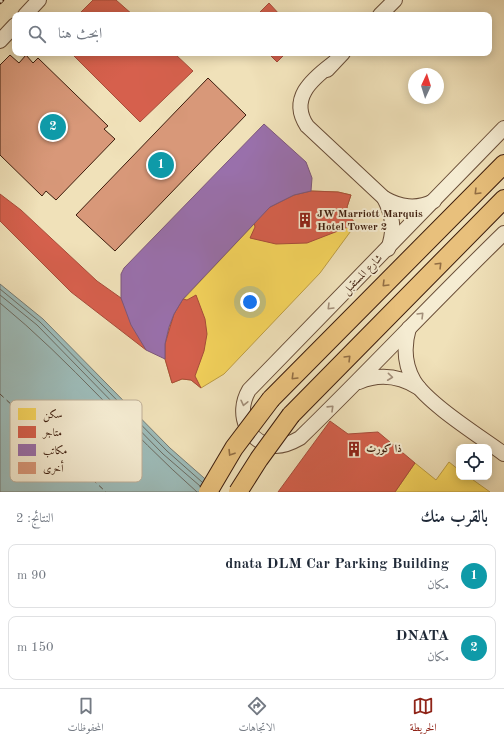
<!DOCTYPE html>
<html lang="ar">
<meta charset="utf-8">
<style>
body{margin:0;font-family:"Old Standard TT",Amiri,serif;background:#f2f2f3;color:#1f2937;direction:rtl}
.controls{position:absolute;right:12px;bottom:12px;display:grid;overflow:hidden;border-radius:8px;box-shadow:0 2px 10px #0003}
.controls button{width:36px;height:36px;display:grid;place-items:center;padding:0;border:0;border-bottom:1px solid #e0e1e3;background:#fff;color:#1f2937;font:20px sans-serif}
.compass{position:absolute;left:408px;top:68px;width:36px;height:36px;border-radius:50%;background:#fff;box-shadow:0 2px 10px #0003;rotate:4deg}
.you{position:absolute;left:250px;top:302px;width:14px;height:14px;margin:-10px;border:3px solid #fff;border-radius:50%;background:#1a73e8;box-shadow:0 0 0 6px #1a73e833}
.badge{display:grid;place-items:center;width:26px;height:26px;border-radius:50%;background:#8f2418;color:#fff;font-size:13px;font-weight:700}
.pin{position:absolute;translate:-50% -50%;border:2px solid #fff;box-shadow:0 1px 4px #0006}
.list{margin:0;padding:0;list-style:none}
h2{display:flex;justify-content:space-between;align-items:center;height:52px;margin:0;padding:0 16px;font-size:17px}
h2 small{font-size:13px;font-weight:400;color:#747a83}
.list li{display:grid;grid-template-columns:26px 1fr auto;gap:12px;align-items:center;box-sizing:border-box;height:64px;margin:0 8px 8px;padding:0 8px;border:1px solid #e0e1e3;border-radius:8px}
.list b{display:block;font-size:15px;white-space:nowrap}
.list p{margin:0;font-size:13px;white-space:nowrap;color:#747a83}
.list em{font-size:13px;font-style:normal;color:#747a83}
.icon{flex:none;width:22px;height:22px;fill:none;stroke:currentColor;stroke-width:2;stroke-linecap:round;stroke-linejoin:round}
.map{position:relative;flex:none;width:504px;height:492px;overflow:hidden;direction:ltr}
.search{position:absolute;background:#fff;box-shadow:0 2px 10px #0003;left:12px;right:12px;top:12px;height:44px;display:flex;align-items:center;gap:10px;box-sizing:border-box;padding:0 14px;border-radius:8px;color:#747a83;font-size:15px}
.sheet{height:196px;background:#fff}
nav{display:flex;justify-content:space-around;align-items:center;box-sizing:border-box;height:56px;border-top:1px solid #e0e1e3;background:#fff;font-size:11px;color:#747a83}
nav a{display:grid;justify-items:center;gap:2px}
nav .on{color:#8f2418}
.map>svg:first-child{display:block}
</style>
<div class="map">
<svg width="504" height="492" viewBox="0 0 504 492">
<rect width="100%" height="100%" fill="#f0e1b9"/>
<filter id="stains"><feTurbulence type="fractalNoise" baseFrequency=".005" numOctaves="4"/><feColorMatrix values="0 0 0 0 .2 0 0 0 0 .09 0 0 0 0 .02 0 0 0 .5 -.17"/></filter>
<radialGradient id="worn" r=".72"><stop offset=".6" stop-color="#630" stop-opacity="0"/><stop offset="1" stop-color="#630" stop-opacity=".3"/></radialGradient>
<!-- water -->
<path fill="#9dbbb8" stroke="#767b73" d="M0,284L43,319L170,448L220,492H0Z"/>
<!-- homes -->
<g fill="#f6d55c" stroke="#be9e44">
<path d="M311,191L338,192L351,195L347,207L349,216L356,224L320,273L224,374L201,388L191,380L182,379L172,383L165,359V344L169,327L180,303L270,207L294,195Z"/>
<path d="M449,462L459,470V477H469L490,492H395L415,463L436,480Z"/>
</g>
<!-- shops -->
<g fill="#d6604d" stroke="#a84c3a">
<path d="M93,0H116L133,15H78Z"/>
<path d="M269,3L280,15H257Z"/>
<path d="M71,53H174L193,71L140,122Z"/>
<path d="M268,53H286L277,62Z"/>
<path d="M311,191L338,192L351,195L347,207L349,216L356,224L307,243L276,244L250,238L255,227L254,223L270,207L294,195Z"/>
<path d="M0,194L21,210L97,281L121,298L146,350L71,292L0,221Z"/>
<path d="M196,295L205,319L207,334L204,351L195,376L201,388L191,380L182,379L172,383L165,359V344L174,314L183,299L187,300Z"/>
<path d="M330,421L348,434L378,432L415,463L395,492H278Z"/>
</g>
<!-- offices -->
<path fill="#9970ab" stroke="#7d577b" d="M264,124L306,162L312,178L311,191L294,195L270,207L183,299L174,314L169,327L165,344V359L146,350L131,325L121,298V274L124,268Z"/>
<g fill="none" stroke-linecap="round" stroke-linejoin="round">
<!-- shore -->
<g stroke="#6c6c62" stroke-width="1">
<path d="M0,289L40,322L167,451L202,482"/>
<path d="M0,295L37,325L163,454L200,486"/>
<path d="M0,303C71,361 129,432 197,492"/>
</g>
<!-- ferry -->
<path stroke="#594c40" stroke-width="1" stroke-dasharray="5 4" stroke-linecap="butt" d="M0,394L106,492"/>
</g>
<!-- building -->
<g fill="#d89879" stroke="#3c1c0c">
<path d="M10,55L19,63L26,55L33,63L38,58L108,126L104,129L115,139L56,200L46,191L42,196L0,155V65Z"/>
<path d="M208,78L246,115L115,251L76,215Z"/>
</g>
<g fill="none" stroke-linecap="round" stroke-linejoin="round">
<defs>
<g id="minor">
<path d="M25,15L39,0"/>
<path d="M380,15L395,0"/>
<path d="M0,41L15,25"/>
<path d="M332,64C311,80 289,99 307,126L384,198C400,207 416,210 434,201"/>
<path d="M327,70L343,53"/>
<path d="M504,128L249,390C235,414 247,444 276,446C285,446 293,442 300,438C369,371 435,300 504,233"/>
<path d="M384,198C393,215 395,230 388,249"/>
<path d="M409,328C404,345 404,364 414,381C428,404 481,437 504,454"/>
<path d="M359,382C380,373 400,376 419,388"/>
</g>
<g id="major">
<path d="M271,399L504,164"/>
<path d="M291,415L504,199"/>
</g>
</defs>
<!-- minor casing -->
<use href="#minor" stroke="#694d37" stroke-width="16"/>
<!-- major casing -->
<use href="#major" stroke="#3c1c0c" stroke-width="20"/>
<!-- minor -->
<use href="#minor" stroke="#f5ecd2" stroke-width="14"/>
<!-- major -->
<use href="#major" stroke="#e8c07c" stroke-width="18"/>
<defs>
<path id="rail" d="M0,2L2,0"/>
</defs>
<!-- rail casing -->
<use href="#rail" stroke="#3c1c0c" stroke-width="4.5"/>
<!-- rail -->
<use href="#rail" stroke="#f5ecd2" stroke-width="3" stroke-dasharray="9" stroke-linecap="butt"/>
<defs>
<g id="major-bridge">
<path d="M208,492L234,448L271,399"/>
<path d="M238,492L259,459L291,415"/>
</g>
</defs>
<!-- major-bridge casing -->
<use href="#major-bridge" stroke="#3c1c0c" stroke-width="20" stroke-linecap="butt"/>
<!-- major-bridge -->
<use href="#major-bridge" stroke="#e8c07c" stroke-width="18"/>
</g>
<!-- one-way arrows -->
<defs><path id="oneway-chevron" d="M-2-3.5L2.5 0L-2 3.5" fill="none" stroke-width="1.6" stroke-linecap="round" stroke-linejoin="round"/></defs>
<g stroke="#926e44">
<use href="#oneway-chevron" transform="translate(477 192) rotate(135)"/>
<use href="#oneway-chevron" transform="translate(439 265) rotate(-45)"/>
<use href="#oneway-chevron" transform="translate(385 284) rotate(135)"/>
<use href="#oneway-chevron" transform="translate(348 358) rotate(-45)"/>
<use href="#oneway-chevron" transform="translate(294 377) rotate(135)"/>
<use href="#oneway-chevron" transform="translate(231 453) rotate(122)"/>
</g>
<g stroke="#a28e79">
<use href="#oneway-chevron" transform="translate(330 307) rotate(135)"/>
<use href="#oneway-chevron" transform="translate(421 315) rotate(-45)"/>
<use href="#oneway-chevron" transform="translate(390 377) rotate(6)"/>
<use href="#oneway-chevron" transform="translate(244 403) rotate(103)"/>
<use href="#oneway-chevron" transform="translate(331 408) rotate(-44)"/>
</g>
<!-- icons -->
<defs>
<symbol id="building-bare" viewBox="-9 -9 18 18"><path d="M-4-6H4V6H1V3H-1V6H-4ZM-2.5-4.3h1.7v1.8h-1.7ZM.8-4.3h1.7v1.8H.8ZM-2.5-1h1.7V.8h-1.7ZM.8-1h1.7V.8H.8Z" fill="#8f2418" stroke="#f5ecd2" stroke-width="2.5" paint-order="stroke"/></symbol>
</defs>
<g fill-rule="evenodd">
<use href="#building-bare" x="294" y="209" width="22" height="22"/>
<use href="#building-bare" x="343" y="438" width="22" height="22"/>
</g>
<g text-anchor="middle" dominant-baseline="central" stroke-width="4" stroke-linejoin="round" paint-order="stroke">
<!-- poi labels -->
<g font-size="11" font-weight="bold" fill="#3c1c0c" stroke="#f5ecd2" text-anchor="start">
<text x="317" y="214">JW Marriott Marquis<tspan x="317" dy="13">Hotel Tower 2</tspan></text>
<text x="366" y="449">ذا كورت</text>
</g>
<!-- street labels -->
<g font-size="11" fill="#3c1c0c" stroke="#f5ecd2">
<text transform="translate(363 275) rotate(-45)">شارع المستقبل</text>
</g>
</g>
<!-- legend -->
<rect x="10" y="400" width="132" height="82" rx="6" fill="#f5ecd2" stroke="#beae97" stroke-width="1"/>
<rect x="18" y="408" width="18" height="12" fill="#f6d55c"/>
<rect x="18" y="426" width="18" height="12" fill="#d6604d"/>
<rect x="18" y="444" width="18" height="12" fill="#9970ab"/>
<rect x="18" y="462" width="18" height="12" fill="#d89879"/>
<g font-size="11" fill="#3c1c0c">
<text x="43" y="418">سكن</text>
<text x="43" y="436">متاجر</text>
<text x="43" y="454">مكاتب</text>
<text x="43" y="472">أخرى</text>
</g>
<rect width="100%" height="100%" filter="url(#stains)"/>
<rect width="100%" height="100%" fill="url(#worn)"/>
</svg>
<div class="controls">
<button><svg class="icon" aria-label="locate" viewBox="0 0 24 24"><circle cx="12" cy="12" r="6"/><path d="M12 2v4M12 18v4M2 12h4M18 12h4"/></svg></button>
</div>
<svg class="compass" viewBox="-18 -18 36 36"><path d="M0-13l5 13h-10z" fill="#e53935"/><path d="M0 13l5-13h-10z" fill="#747a83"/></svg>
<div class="you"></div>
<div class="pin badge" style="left:161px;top:165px;background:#0f9aa8">1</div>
<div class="pin badge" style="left:53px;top:127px;background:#0f9aa8">2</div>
<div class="search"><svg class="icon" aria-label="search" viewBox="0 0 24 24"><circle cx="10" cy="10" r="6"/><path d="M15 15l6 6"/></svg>ابحث هنا</div>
</div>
<section class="sheet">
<h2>بالقرب منك<small>النتائج: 2</small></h2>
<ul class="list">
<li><span class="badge" style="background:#0f9aa8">1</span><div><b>dnata DLM Car Parking Building</b><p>مكان</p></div><em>90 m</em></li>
<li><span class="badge" style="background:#0f9aa8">2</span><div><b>DNATA</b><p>مكان</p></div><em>150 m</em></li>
</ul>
</section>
<nav>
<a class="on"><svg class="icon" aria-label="map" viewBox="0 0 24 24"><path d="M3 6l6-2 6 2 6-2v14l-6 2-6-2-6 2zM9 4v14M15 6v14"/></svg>الخريطة</a>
<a><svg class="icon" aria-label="directions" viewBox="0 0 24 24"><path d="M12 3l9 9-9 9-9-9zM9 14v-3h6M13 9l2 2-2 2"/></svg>الاتجاهات</a>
<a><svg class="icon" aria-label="saved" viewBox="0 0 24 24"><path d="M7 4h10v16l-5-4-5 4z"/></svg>المحفوظات</a>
</nav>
